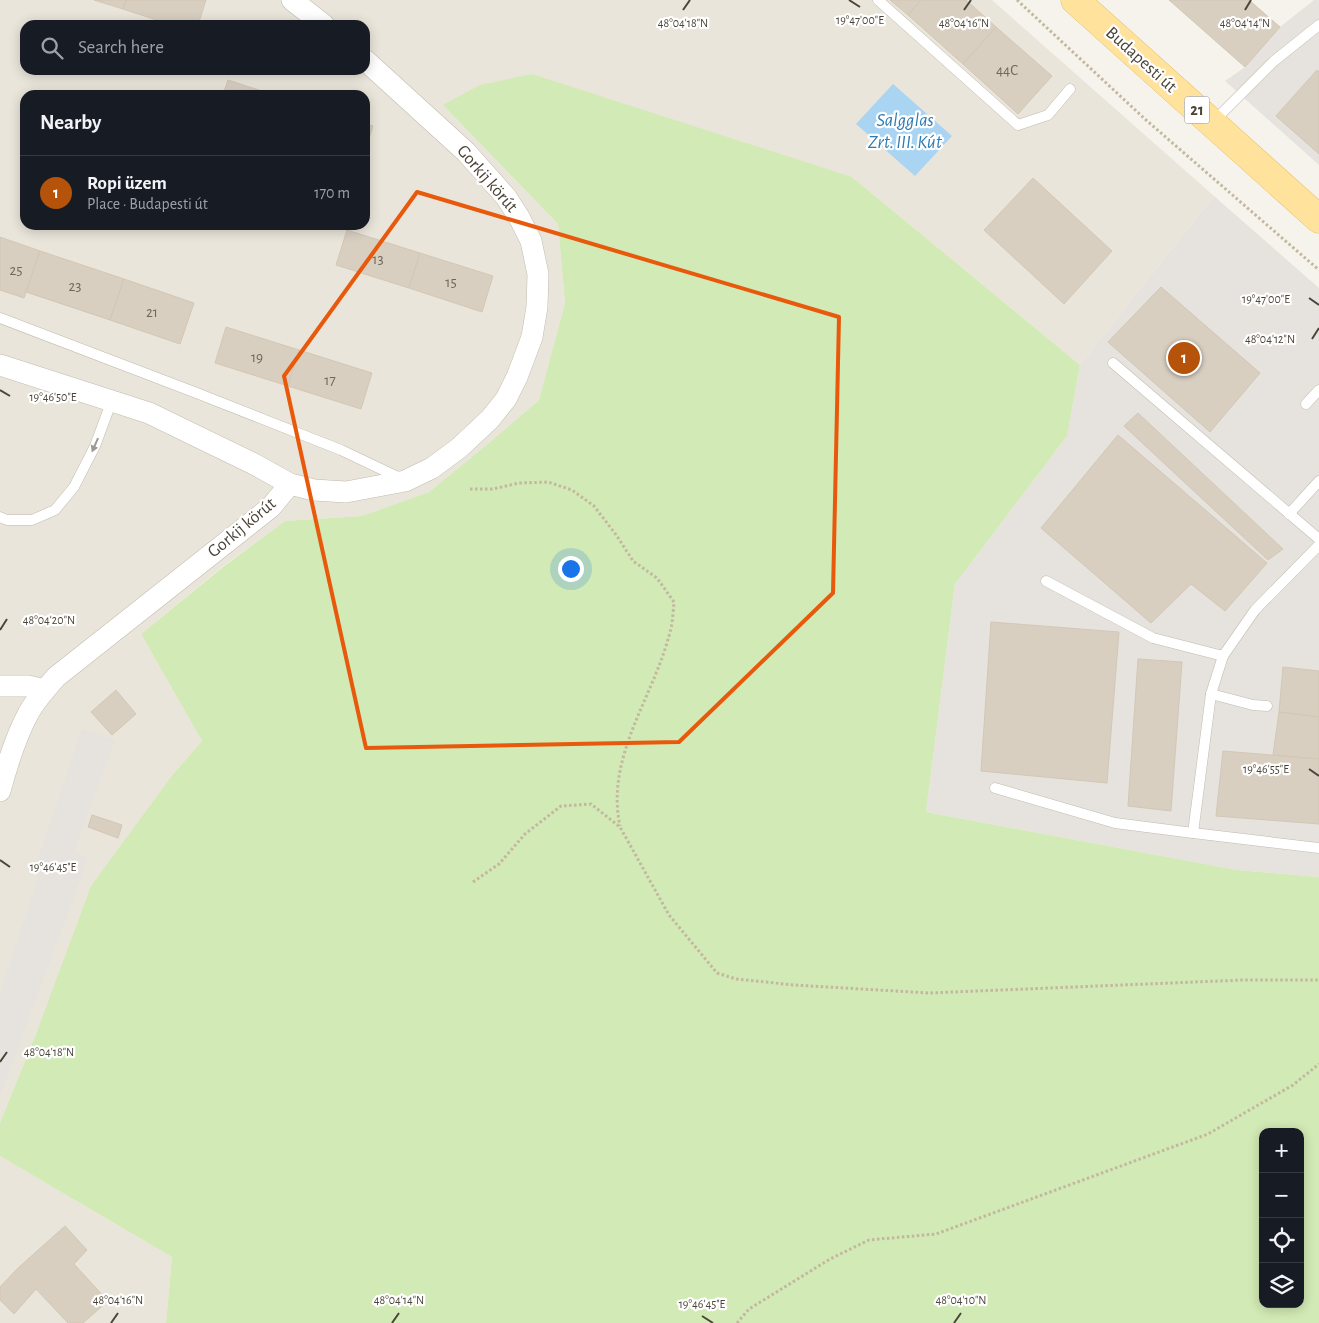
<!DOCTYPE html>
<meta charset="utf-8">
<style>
body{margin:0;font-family:"Alegreya Sans",sans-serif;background:#20242c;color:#f1f3f6}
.controls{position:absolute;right:15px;bottom:15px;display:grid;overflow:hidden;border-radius:10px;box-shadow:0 2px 12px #0003}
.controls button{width:45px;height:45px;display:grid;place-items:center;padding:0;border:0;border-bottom:1px solid #363941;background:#171b24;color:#f1f3f6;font:25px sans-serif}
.you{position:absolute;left:570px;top:568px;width:18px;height:18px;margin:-12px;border:4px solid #fff;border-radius:50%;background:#1a73e8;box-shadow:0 0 0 8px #1a73e833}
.badge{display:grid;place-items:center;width:32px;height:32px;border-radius:50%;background:#b45309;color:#fff;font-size:16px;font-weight:700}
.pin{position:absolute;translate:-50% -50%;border:2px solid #fff;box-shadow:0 1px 5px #0006}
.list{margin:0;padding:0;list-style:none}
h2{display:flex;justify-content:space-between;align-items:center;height:65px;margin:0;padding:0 20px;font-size:21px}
h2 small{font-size:16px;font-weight:400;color:#9ea1a6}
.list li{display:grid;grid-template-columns:32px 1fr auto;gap:15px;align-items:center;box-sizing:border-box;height:75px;padding:0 20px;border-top:1px solid #363941}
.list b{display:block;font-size:19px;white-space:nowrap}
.list p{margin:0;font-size:16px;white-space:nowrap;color:#9ea1a6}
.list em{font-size:16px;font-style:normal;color:#9ea1a6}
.icon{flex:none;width:28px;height:28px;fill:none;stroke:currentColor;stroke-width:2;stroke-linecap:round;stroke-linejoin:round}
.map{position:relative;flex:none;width:1319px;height:1323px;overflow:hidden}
.search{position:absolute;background:#171b24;box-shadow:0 2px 12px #0003;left:20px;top:20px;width:350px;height:55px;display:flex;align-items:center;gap:12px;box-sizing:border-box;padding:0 18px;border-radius:15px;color:#9ea1a6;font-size:19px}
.panel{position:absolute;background:#171b24;box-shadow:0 2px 12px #0003;left:20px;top:90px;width:350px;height:140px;border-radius:15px}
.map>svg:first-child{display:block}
</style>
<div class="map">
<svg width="1319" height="1323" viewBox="0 0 1319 1323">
<rect width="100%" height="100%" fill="#f6f3ec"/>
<!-- residential -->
<g fill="#eae5da" fill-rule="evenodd">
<path d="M0,0H992L1214,196L1080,365L852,177L444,106L558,224L565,303L539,400L489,443L429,492L362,516L285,521L222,567L141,634L202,741L174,773L38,1029L0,1123ZM25,25H365V70H25ZM25,95H365V225H25Z"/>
<path d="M0,1156L172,1257L166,1323H0Z"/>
</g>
<!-- industrial -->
<g fill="#e6e2dd">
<path d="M1314,0H1319V165L1225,81L1245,67L1280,27Z"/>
<path d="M1214,196L1319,288V877L1237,870L926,812L955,584L1067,436L1080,365Z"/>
<path d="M82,729L115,740L74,851L88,858L0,1096V991L39,877L33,874Z"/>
</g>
<!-- green -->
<path fill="#d2eab5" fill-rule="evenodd" d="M532,74L852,177L1080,365L1067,436L955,584L926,812L1237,870L1319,877V1323H166L172,1257L0,1156V1123L38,1029L91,886L174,773L202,741L141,634L223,567L285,521L362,516L429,492L489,443L539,400L565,303L558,224L443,105L480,85ZM1263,1132H1300V1304H1263Z"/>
<!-- water -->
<path fill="#a9d4f2" d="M893,84L952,136L915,176L856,124Z"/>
<!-- building -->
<g fill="#d8cfc1" stroke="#d3c7b4">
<path d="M94,0H126L123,9Z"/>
<path d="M126,0H206L198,25H172L123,9Z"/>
<path d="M890,0H921L908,15Z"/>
<path d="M921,0H966L996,27L963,64L908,15Z"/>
<path d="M1169,0H1249L1280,27L1245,67Z"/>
<path d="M996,27L1052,76L1018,114L963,64Z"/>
<path d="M1317,70L1319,72V154L1276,116Z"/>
<path d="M228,80L274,95H223Z"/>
<path d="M365,124L373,126L365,151Z"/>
<path d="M1033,178L1112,251L1064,304L984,230Z"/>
<path d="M347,230L420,253L409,288L336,265Z"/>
<path d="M0,237L40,251L24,298L0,290Z"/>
<path d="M40,251L124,279L110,320L26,292Z"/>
<path d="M420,253L493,276L482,312L409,288Z"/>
<path d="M124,279L194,303L180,344L110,320Z"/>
<path d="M1161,287L1260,373L1210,432L1108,342Z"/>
<path d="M226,327L299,350L288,386L215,363Z"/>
<path d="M299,350L372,373L361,409L288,386Z"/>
<path d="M1138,413L1283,549L1268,560L1124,426Z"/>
<path d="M1118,435L1267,563L1225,611L1191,584L1151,623L1041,528Z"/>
<path d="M991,622L1119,632L1107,783L981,771Z"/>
<path d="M1138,659L1182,662L1171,811L1128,806Z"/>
<path d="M1283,667L1319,671V717L1279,712Z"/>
<path d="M116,690L136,714L112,735L91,712Z"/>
<path d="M1279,712L1319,717V759L1273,755Z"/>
<path d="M1223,751L1319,759V824L1216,816Z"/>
<path d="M92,815L122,825L118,838L88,827Z"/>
<path d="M65,1226L87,1250L74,1264L108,1301L83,1323H68L36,1289L14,1314L0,1300V1287L17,1269Z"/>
</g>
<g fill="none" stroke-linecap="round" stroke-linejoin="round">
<defs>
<g id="service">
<path d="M878,0L1018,125L1048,115L1070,89"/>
<path d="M1212,123L1274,61L1319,25"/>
<path d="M0,318L194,392L341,450L402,479"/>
<path d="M1113,363L1319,539"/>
<path d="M1306,404L1319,390"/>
<path d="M1289,514L1319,481"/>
<path d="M0,517L7,520H32L55,510L74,487L95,446L112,400"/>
<path d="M1046,581L1153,638L1223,656L1255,610L1319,545"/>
<path d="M1223,656L1211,694L1193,833L1319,848"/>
<path d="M1211,694L1253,705L1267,706"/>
<path d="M995,788L1115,823L1193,833"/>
</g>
<g id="minor">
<path d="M292,0L324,25"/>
<path d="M0,365L149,413L254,464L290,484L314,490L346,492L405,481L432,468L459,448L490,419L506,399L517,377L532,337L537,307L538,274L531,241L519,217L506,197L466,152L365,60"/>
<path d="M0,686H28L45,690"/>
<path d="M0,791C7,765 15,738 28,714C35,700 46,689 56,677L271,507L290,484"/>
</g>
<path id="primary" d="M1075,0L1319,219"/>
</defs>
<!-- service casing -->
<use href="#service" stroke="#c2bbae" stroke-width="11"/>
<!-- minor casing -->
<use href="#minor" stroke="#c2bbae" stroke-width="22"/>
<!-- primary casing -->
<use href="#primary" stroke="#e6c16a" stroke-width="29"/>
<!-- path -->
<g stroke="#c4b79f" stroke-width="3" stroke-dasharray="2.5 2.5" stroke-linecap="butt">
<path d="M1017,0L1146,120L1319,270"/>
<path d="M470,489H493L519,483L548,482L572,490L594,506L617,536L633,561L657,578L674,602C673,611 673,622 670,632C654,697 605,756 620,826"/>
<path d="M473,882L499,864L525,834L561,806L591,804L620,827L669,915L717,973L736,979L794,985L929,993L1243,980H1319"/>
<path d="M737,1323L749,1309L830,1259L869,1240L936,1234L1208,1134L1293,1085L1319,1064"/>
</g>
<!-- service -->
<use href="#service" stroke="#fff" stroke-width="10"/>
<!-- minor -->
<use href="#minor" stroke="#fff" stroke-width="21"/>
<!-- primary -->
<use href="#primary" stroke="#ffe39c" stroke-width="28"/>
</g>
<!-- one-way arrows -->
<defs><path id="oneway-solid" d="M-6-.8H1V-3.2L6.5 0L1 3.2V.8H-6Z" transform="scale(1.25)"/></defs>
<use fill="#9c9892" href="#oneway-solid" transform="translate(95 445) rotate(114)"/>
<!-- marked area -->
<path fill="none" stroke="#e8590c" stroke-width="4" stroke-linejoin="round" d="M417,192L839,317L833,593L679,742L366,748L284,376Z"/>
<!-- ticks -->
<path fill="none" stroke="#4b4439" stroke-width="2" d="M849,0L860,7M683,10L690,0M964,10L971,0M1245,10L1251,0M1309,298L1319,305M1312,339L1319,328M0,390L10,396M0,630L7,619M1309,769L1319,776M0,860L10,867M0,1062L7,1052M702,1316L713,1323M111,1323L118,1313M392,1323L399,1313M954,1323L961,1313"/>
<g text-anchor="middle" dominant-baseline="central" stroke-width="4.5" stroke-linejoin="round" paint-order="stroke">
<!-- number labels -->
<g font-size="15" fill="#6e675b">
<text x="1007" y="70">44C</text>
<text x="378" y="259">13</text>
<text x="16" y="270">25</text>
<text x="451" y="282">15</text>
<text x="75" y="286">23</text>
<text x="152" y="312">21</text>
<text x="257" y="357">19</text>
<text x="330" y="380">17</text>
</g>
<!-- shield labels -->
<rect fill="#fff" stroke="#817c74" stroke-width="1" x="1184.5" y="96.5" width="25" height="27" rx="4"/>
<g font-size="16" font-weight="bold" fill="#4b4439">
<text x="1197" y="110">21</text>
</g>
<!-- street labels -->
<g font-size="18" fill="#4b4439" stroke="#fff">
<text transform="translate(1141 60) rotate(42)">Budapesti út</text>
<text transform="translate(487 179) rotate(49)">Gorkij körút</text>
<text transform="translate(242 528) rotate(-40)">Gorkij körút</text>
</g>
<!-- water labels -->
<g font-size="19" font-style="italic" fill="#2e7ab2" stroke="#fff">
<text x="905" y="120">Salgglas<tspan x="905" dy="22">Zrt. III. Kút</tspan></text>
</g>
</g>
<g font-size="12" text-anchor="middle" fill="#4b4439" stroke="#fff" stroke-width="4.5" stroke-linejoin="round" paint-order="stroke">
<text x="860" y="24">19°47'00"E</text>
<text x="683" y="27">48°04'18"N</text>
<text x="964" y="27">48°04'16"N</text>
<text x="1245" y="27">48°04'14"N</text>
<text x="1266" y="303">19°47'00"E</text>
<text x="1270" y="343">48°04'12"N</text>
<text x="53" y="401">19°46'50"E</text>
<text x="49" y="624">48°04'20"N</text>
<text x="1266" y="773">19°46'55"E</text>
<text x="53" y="871">19°46'45"E</text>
<text x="49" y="1056">48°04'18"N</text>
<text x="118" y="1304">48°04'16"N</text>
<text x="399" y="1304">48°04'14"N</text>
<text x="961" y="1304">48°04'10"N</text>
<text x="702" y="1308">19°46'45"E</text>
</g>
</svg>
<div class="controls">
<button>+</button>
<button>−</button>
<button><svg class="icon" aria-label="locate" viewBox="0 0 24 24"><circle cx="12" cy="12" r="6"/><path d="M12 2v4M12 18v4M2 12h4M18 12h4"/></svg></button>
<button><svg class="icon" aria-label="layers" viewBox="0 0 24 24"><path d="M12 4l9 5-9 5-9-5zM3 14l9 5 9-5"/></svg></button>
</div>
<div class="you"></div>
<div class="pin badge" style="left:1184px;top:358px">1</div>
<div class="search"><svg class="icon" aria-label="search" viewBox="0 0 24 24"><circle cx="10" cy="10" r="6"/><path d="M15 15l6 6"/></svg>Search here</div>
<section class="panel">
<h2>Nearby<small></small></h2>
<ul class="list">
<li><span class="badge">1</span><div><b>Ropi üzem</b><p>Place · Budapesti út</p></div><em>170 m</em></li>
</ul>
</section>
</div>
